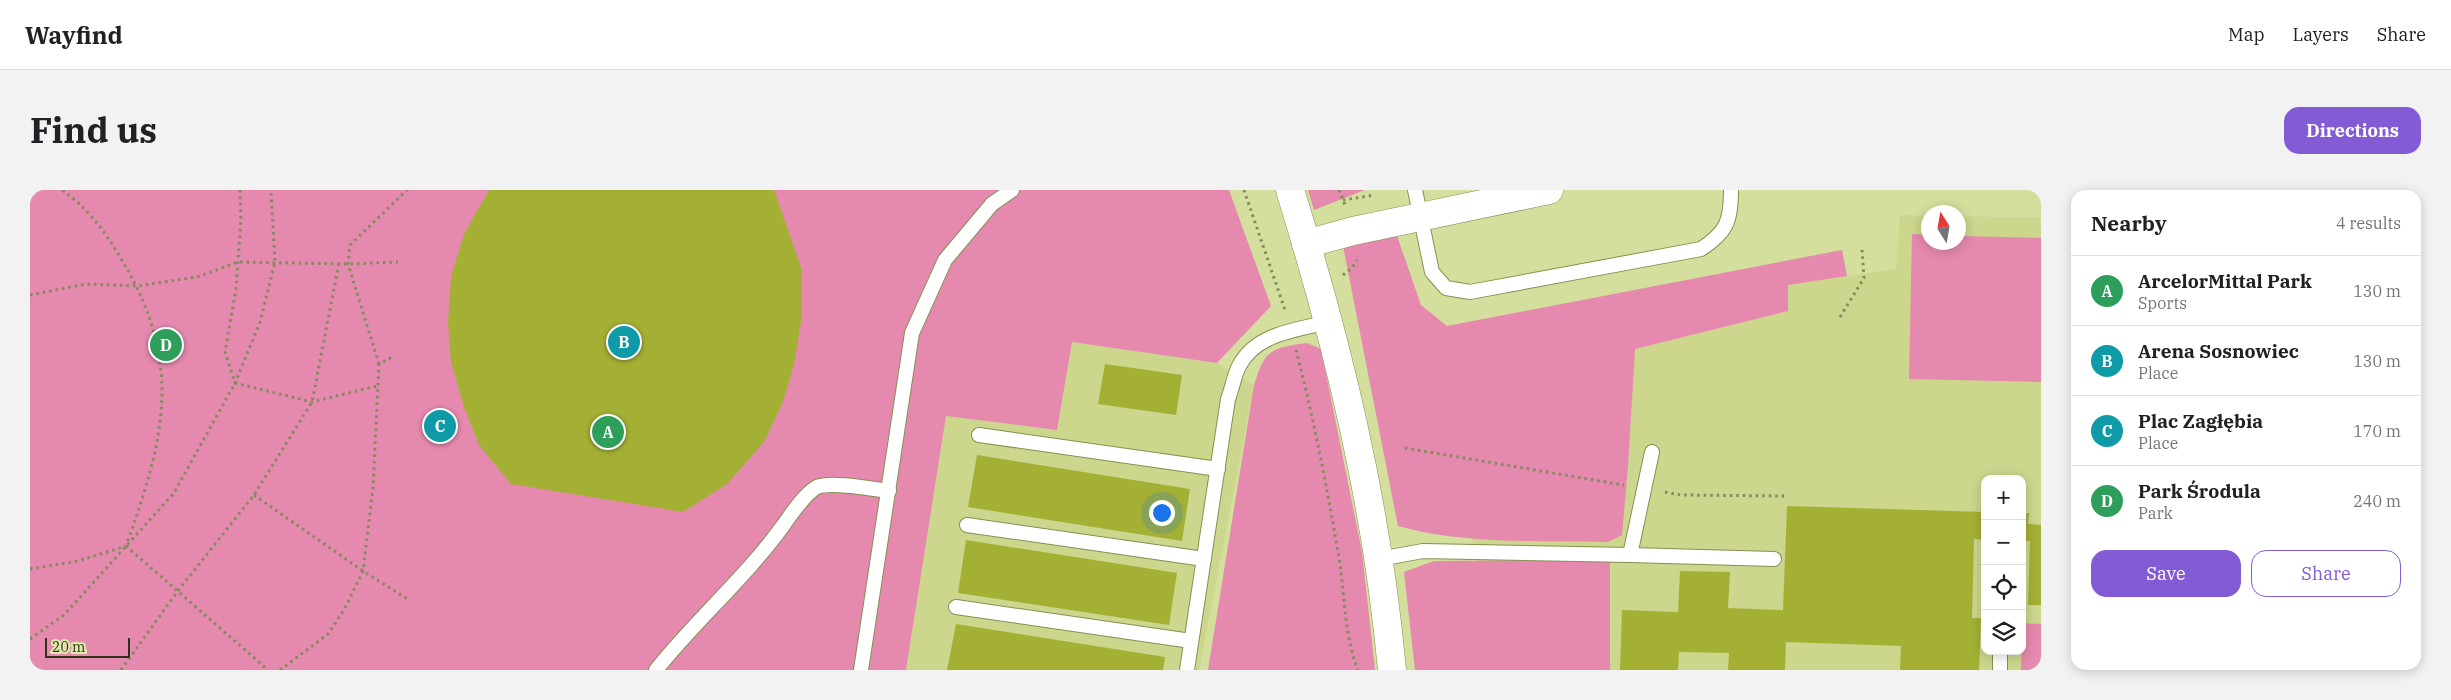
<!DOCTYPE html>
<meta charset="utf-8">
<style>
body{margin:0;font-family:"IBM Plex Serif",serif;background:#f2f2f2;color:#202124}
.controls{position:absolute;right:15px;bottom:15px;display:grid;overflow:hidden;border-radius:10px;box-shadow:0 2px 12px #0003}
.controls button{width:45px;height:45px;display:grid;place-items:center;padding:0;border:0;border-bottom:1px solid #e0e0e0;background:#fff;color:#202124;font:25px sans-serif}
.compass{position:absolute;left:1891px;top:15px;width:45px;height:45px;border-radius:50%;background:#fff;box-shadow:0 2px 12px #0003;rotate:349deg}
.scale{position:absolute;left:15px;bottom:12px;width:85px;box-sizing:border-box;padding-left:5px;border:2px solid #2e3218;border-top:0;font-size:14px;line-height:18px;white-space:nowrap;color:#2e3218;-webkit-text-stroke:4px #e1eba9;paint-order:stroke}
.you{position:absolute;left:1131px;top:322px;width:18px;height:18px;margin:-12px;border:4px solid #fff;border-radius:50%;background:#1a73e8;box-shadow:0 0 0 8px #1a73e833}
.badge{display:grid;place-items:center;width:32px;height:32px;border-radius:50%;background:#825bd5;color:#fff;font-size:16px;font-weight:700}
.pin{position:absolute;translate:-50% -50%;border:2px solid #fff;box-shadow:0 1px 5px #0006}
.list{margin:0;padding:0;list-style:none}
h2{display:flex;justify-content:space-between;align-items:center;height:65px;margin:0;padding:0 20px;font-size:21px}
h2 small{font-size:16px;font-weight:400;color:#757577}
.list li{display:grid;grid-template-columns:32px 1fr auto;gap:15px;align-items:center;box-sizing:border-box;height:70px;padding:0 20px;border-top:1px solid #e0e0e0}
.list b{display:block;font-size:19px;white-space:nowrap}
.list p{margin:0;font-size:16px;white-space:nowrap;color:#757577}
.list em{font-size:16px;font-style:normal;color:#757577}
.actions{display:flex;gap:10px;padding:15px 20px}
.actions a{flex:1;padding:11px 0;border:1px solid #825bd5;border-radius:15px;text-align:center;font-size:18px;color:#825bd5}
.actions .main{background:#825bd5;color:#fff}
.icon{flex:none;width:28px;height:28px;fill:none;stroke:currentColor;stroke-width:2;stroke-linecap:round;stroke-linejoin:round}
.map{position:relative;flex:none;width:2011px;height:480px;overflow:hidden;border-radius:15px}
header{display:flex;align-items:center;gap:30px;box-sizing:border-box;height:70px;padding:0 25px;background:#fff;border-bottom:1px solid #e0e0e0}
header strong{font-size:24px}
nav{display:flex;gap:28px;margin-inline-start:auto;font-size:18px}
.intro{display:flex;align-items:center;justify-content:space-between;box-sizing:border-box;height:120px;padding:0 30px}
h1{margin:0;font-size:35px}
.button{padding:12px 22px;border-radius:15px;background:#825bd5;color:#fff;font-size:18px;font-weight:700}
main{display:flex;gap:30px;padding:0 30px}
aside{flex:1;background:#fff;border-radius:15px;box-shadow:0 2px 12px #0003}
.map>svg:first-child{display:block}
</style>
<header>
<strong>Wayfind</strong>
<nav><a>Map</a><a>Layers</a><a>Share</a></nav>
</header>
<div class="intro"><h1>Find us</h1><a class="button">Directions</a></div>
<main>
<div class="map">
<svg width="2011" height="480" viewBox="0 0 2011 480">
<rect width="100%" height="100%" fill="#d4de9d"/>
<!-- built -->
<g fill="#ccd68d" fill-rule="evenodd">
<path d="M1870,25L1898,26V52H1928L1929,26L2011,28V480H1442L1445,370L1442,349L1604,159L1758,121L1757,95L1866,79ZM1955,289H1992V461H1955Z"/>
<path d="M1042,152L1187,173L1224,195L1169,480H876L916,226L1027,240Z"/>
</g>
<!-- green -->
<g fill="#e589ae">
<path d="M0,0H1199L1241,116L1187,173L1042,152L1027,240L916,226L876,480H0Z"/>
<path d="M1278,0H1335L1284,20Z"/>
<path d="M1365,40L1391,115L1417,136L1812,60L1817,86L1758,95V121L1605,159L1598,276L1592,345L1578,352C1508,350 1436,355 1368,336L1313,56Z"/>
<path d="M1882,44L1898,45V52H1928L1929,46L2011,48V192L1879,189Z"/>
<path d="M1277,153L1291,159L1332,362L1345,480H1178L1224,195C1235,159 1241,158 1277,153Z"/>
<path d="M1580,370V480H1385L1374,382L1404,371Z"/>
<path d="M1992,433L2011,434V480H1991Z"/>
</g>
<!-- building -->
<g fill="#a4b034">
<path d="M459,0H744L772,80V126L764,174L753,212L734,252L697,294L653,322L481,294L449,255L434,217L421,172L418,132L421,87L434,44Z"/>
<path d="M1075,174L1152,185L1146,225L1068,214Z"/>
<path d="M947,265L1160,299L1152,351L938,317Z"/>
<path d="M1757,316L1955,322V350L1944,349L1942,428H1951L1949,480H1870L1871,456L1756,452L1755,480H1698L1699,463L1649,462L1648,480H1590L1592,420L1648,422L1650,381L1700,382L1698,418L1753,420Z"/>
<path d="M1992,323H1999L1998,334L2011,335V415H1998L2000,351H1992Z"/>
<path d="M936,350L1147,383L1139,435L928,403Z"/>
<path d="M926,434L1135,467L1133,480H917Z"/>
</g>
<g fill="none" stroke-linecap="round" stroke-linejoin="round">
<defs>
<g id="lane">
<path d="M1385,0L1402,82L1416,98L1440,102L1671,59C1697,42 1701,31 1701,0"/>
<path d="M949,245L1188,279"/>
<path d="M937,335L1174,369"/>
<path d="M1600,365L1744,369"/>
<path d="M1349,369L1393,361L1600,365L1622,262"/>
<path d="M926,417L1161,451"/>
<path d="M626,480C666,430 714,389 752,337C760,326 775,303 787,297C801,291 843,299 859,301"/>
<path d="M831,480L882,143L915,70L962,14L982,0"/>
<path d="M1157,480L1198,209C1202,199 1204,186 1209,176C1226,143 1267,140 1299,132"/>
<path d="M1970,480V461"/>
</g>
<g id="street">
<path d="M1260,0C1309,158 1347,315 1362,480"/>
<path d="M1276,54L1323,41L1519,0"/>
</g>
</defs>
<!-- lane casing -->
<use href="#lane" stroke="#878f51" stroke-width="16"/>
<!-- street casing -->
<use href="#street" stroke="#878f51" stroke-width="29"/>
<!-- path -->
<g stroke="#838a5c" stroke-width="3" stroke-dasharray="2.5 4" stroke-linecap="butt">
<path d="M210,0L211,30L206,99L195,162L205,193L230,132L245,72L241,0"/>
<path d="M1214,0L1255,120"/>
<path d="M1309,0L1315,15"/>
<path d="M1313,10L1345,5"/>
<path d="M1313,85L1322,78L1327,70"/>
<path d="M0,105L56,94L107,96L167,87L208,72L318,74L368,72"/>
<path d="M1810,127L1834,88L1832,59"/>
<path d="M1266,160C1284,229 1297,298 1309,368C1315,406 1314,445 1328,480"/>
<path d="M349,174L318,74L320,55L377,0"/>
<path d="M1375,258L1594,295"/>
<path d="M1635,302L1651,305L1758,306"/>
<path d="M224,305L333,381L379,410"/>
<path d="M96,356L238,480"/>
<path d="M0,379L48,371L96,356C134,250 154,175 93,72C76,43 59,19 32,0"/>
<path d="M0,449L34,425L144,303L205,193L282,212L347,196"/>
<path d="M91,480L147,402L224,305L282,212L309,73"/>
<path d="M250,480L298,444L314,420L333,381L343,298L349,174L364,166"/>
</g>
<!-- lane -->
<use href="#lane" stroke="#fff" stroke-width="14"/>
<!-- street -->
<use href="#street" stroke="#fff" stroke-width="28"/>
</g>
</svg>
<div class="controls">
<button>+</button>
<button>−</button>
<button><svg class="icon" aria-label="locate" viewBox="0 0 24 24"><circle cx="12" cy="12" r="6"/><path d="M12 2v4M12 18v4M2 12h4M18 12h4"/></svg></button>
<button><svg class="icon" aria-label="layers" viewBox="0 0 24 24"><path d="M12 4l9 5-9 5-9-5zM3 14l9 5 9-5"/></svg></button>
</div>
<svg class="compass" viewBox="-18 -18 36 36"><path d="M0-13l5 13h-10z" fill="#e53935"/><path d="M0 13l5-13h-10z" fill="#757577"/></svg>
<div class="scale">20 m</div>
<div class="you"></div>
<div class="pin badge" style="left:578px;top:242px;background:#2e9e5b">A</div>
<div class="pin badge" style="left:594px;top:152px;background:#0f9aa8">B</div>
<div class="pin badge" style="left:410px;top:236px;background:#0f9aa8">C</div>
<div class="pin badge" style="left:136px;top:155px;background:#2e9e5b">D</div>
</div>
<aside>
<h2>Nearby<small>4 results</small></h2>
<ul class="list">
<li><span class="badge" style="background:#2e9e5b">A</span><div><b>ArcelorMittal Park</b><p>Sports</p></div><em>130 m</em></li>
<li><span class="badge" style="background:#0f9aa8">B</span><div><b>Arena Sosnowiec</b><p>Place</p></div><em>130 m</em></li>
<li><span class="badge" style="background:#0f9aa8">C</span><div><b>Plac Zagłębia</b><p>Place</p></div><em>170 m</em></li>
<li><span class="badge" style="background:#2e9e5b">D</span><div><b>Park Środula</b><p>Park</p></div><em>240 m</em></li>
</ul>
<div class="actions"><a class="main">Save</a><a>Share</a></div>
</aside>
</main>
